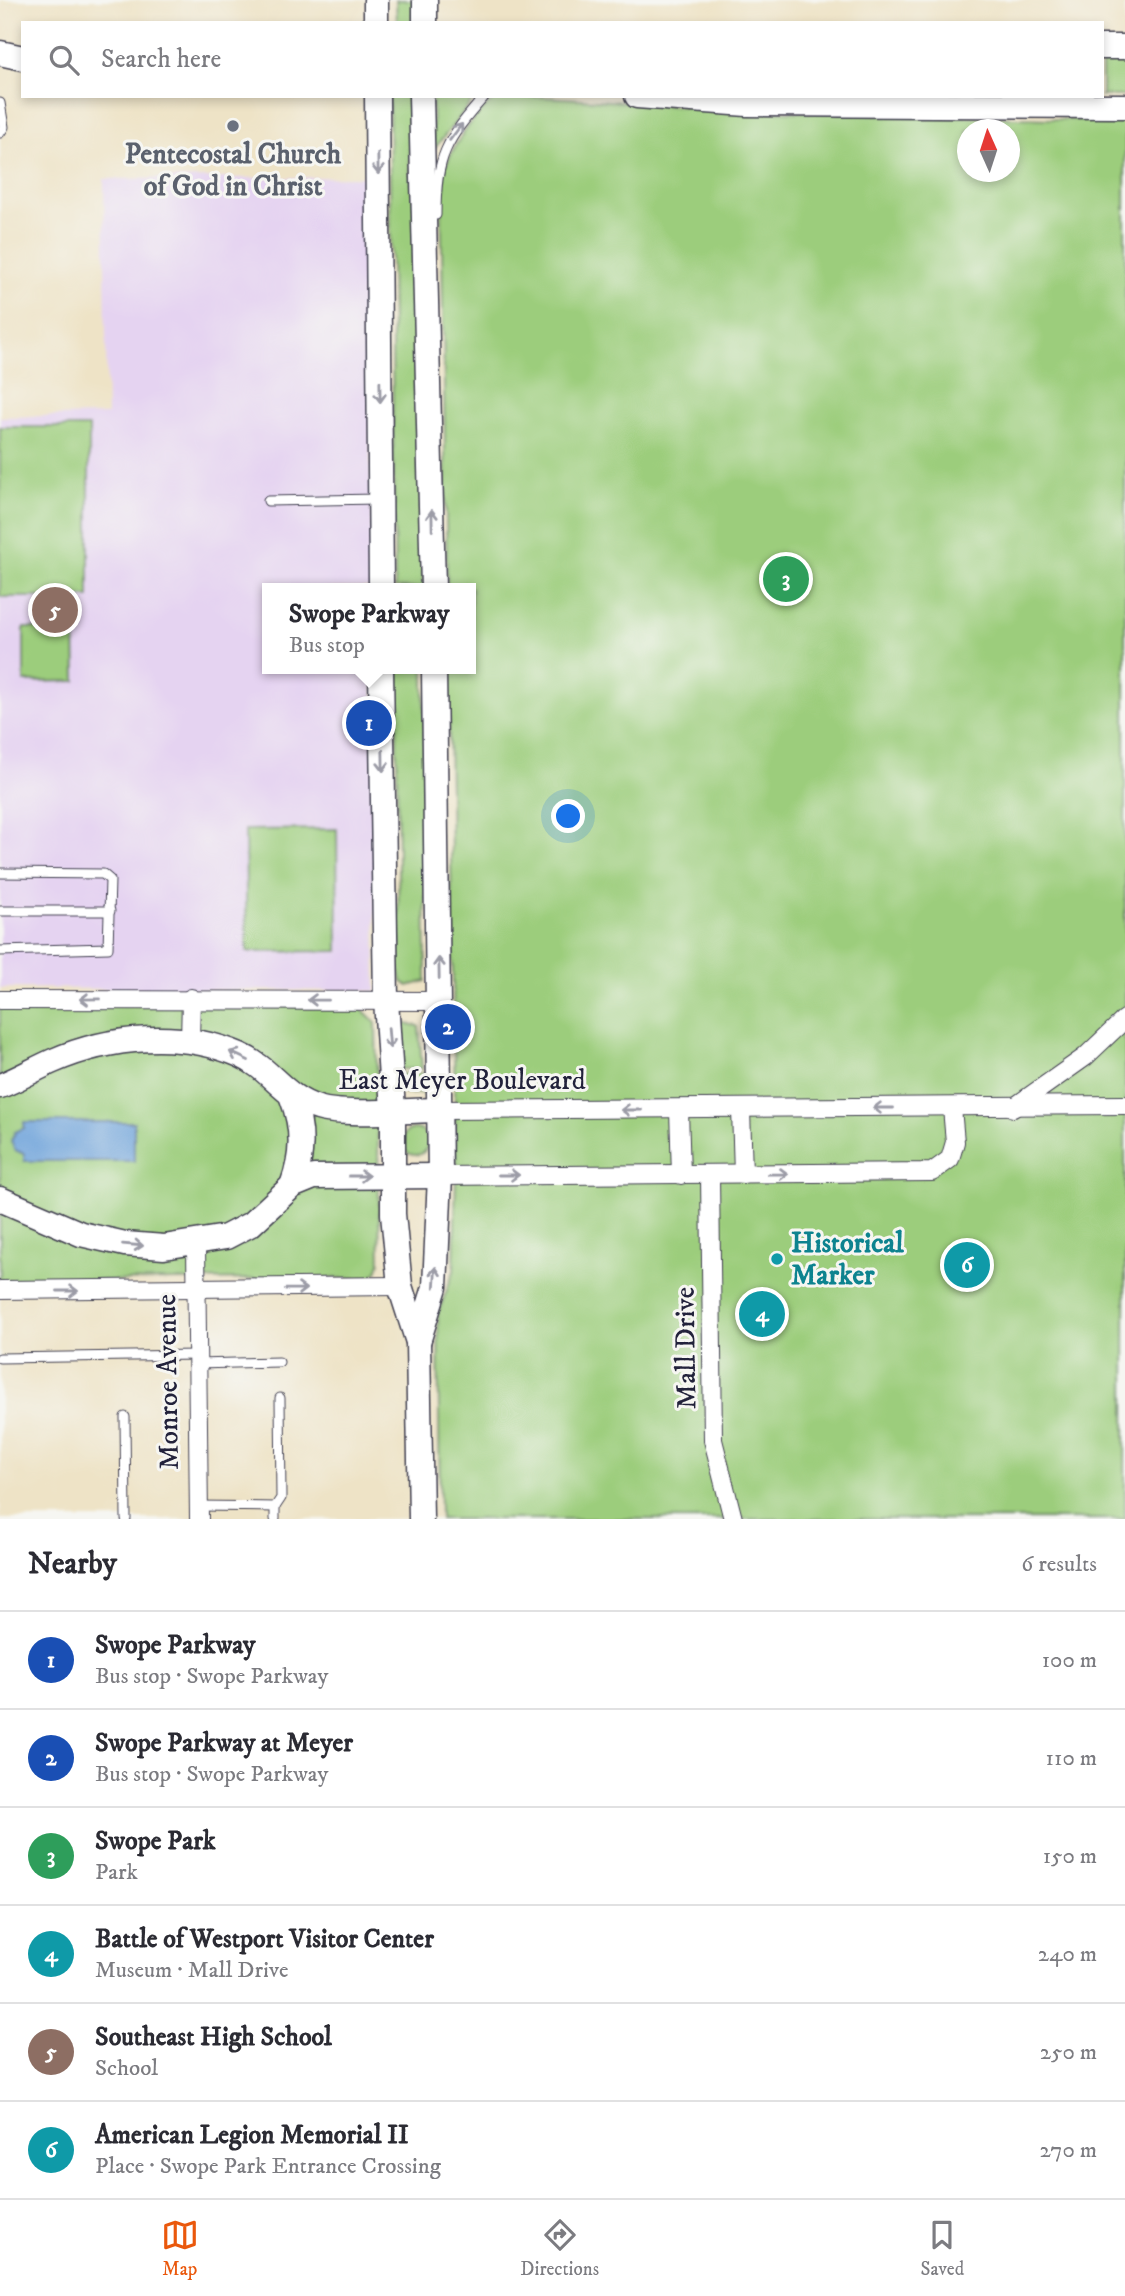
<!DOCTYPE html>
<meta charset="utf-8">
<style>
body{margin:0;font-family:"IM FELL DW Pica",serif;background:#f2f2f3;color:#2b2b33}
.compass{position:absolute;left:957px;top:119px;width:63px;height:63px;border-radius:50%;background:#fff;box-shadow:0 4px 10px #0003;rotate:357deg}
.you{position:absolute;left:569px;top:817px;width:24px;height:24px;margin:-18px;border:5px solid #fff;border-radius:50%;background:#1a73e8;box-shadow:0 0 0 10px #1a73e833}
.badge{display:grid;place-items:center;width:46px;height:46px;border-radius:50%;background:#ea580c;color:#fff;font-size:23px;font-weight:700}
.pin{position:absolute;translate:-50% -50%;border:4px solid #fff;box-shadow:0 2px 7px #0006}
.popup{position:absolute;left:262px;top:583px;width:214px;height:91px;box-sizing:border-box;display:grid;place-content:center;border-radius:0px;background:#fff;filter:drop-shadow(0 2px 5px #0005);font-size:23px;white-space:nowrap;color:#7c7c81}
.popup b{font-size:26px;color:#2b2b33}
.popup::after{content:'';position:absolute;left:50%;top:100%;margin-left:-14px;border:14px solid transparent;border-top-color:#fff}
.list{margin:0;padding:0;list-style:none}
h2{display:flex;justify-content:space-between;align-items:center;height:91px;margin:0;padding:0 28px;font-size:30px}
h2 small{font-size:23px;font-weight:400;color:#7c7c81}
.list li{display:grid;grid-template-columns:46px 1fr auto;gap:21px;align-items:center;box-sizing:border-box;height:98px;padding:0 28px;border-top:2px solid #e1e1e2}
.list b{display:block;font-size:26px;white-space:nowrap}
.list p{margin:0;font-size:23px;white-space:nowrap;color:#7c7c81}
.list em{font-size:23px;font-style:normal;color:#7c7c81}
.icon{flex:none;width:38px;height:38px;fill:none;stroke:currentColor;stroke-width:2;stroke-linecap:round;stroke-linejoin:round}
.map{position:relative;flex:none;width:1125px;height:1519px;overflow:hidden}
.search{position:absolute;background:#fff;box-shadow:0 4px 10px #0003;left:21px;right:21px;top:21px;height:77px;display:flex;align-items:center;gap:18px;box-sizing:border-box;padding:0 24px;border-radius:0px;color:#7c7c81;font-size:26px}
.sheet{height:679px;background:#fff}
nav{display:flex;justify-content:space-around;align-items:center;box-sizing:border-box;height:98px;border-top:2px solid #e1e1e2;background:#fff;font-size:19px;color:#7c7c81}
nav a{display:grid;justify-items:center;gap:4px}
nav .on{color:#ea580c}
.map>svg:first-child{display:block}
</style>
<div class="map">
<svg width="1125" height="1519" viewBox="0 0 1125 1519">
<rect width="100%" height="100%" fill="#f6f6f2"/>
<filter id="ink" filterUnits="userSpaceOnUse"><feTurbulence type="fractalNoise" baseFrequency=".0143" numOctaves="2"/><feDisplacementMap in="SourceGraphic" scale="14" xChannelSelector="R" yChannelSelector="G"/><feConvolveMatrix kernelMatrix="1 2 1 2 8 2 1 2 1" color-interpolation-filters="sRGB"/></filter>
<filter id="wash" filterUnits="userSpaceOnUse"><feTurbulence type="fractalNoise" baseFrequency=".00686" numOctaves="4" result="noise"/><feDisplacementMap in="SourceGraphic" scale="28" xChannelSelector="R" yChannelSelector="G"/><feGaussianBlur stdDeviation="1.57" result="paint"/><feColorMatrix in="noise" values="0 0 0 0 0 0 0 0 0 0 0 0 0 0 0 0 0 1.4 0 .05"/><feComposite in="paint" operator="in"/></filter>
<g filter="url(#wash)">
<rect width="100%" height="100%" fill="#eee3c6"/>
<!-- built -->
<path fill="#e5d3f1" d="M367,177L372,588H268V669H373L376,991L0,988V417L107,415L104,179Z"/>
<!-- green -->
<g fill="#9ccd7c" stroke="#5f785c" stroke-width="2" fill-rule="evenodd">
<path d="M396,0H415L412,23H397Z"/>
<rect x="1102" y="55" width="23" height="41"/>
<path d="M389,96H409L410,168L415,211L423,588H395Z"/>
<path d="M432,96H476L435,148L433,145Z"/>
<path d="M498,96C583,96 663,107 748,110C873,115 999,117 1125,121V1519H440L438,1313L454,1271L456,1171L448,669H471V588H447L441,179C451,147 471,117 498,96ZM968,130H1010V172H968Z"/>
<rect x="0" y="427" width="89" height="170"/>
<path d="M24,628H75L76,681L24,682Z"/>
<path d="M396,669H424L426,981L409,986L402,982L399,969Z"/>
<path d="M337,829L338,951L247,952L245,830Z"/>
<path d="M0,1000L361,1008L376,1023L380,1263L377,1272L369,1278L0,1282Z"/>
<path d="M405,1023L419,1026L422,1069H401L400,1027Z"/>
<path d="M424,1073L427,1093L404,1094L401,1074Z"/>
<circle cx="415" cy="1142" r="13"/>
</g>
<!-- water -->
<path fill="#6da2da" stroke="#48628a" stroke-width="2" d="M24,1122H134V1161H24V1154L15,1150L11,1141L15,1132L24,1128Z"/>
</g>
<g filter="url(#ink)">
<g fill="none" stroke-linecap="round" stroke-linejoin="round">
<defs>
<g id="service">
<path d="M0,103L4,127L0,133"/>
<path d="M436,215C436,156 446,140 485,96"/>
<path d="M268,501L378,499"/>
<path d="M0,873L103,874L110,880L108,948L0,951"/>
<path d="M0,911H110"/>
<path d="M0,1358L197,1355"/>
<path d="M197,1364L279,1362"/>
<path d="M125,1417L126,1519"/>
<path d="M199,1506L275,1507"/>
<path d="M275,1519V1507L281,1498L280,1398"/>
</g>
<g id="minor">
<path d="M0,1000L440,1001"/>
<path d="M190,1041L191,998"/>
<path d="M1013,1108L1085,1057L1125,1019"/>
<path d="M741,1109L743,1174"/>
<path d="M441,1110L1125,1105"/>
<path d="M679,1110L681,1175"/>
<path d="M710,1174L713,1440L733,1519"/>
<path d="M440,1176L932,1172L950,1159L955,1142L952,1108"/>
<path d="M196,1244L199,1519"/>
<path d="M0,1290L400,1286"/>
</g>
<g id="secondary">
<path d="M376,0V23"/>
<path d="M425,23V0"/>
<path d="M1102,47H1125"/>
<path d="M0,53L23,58"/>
<path d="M377,96L381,588"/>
<path d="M421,96L433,588"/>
<path d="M637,96L747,104L1125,106"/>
<path d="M381,669L386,1000L393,1110V1214L400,1286L418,1342L421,1519"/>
<path d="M0,1086C18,1079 35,1069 53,1061C110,1036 182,1030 240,1055C272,1069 282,1097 318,1108C342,1116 412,1110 441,1110"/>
<path d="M292,1098C304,1129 303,1156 292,1186"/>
<path d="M0,1199L81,1234L125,1244L164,1247L226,1237L251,1224L292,1186L314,1177L440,1176"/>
<path d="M418,1342L435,1287L440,1176L434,669"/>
</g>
</defs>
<!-- service casing -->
<use href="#service" stroke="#413f50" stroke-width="11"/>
<!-- minor casing -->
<use href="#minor" stroke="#413f50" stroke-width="20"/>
<!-- secondary casing -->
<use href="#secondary" stroke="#413f50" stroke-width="27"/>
<!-- service -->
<use href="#service" stroke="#fff" stroke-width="9"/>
<!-- minor -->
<use href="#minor" stroke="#fff" stroke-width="18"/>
<!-- secondary -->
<use href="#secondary" stroke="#fff" stroke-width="24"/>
</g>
<!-- one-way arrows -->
<defs><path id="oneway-shaft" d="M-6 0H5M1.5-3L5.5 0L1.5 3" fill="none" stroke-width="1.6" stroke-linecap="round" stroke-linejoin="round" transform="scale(1.75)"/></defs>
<g stroke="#9c9ca7">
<use href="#oneway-shaft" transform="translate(456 132) rotate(-53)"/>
<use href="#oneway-shaft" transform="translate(378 164) rotate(89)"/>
<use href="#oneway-shaft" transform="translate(380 392) rotate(89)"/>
<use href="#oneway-shaft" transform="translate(432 520) rotate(-91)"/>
<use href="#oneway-shaft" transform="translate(383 761) rotate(89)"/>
<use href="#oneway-shaft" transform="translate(439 968) rotate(-91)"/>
<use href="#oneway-shaft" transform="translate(90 999) rotate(179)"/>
<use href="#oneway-shaft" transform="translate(318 1000) rotate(-179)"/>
<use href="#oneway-shaft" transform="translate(389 1038) rotate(85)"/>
<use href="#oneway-shaft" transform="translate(239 1056) rotate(-155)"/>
<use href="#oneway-shaft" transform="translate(883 1108) rotate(180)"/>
<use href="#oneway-shaft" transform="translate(631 1110) rotate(-180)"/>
<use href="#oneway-shaft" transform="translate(778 1174) rotate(-1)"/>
<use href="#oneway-shaft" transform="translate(509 1175)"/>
<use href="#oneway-shaft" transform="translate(359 1176)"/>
<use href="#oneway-shaft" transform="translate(133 1245) rotate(5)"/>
<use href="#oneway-shaft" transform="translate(435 1277) rotate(-86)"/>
<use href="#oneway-shaft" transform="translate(296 1289) rotate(-1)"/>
<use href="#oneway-shaft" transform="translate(68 1291)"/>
</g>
</g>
<!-- markers -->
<circle fill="#6b7280" stroke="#f6f6f2" stroke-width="2.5" cx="233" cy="126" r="7"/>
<circle fill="#0f9aa8" stroke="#f6f6f2" stroke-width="2.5" cx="777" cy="1259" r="7"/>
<g text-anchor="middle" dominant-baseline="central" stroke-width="6" stroke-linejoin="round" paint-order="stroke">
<!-- worship labels -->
<g font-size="28" font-weight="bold" fill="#5b616d" stroke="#f6f6f2">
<text x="233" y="154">Pentecostal Church<tspan x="233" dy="32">of God in Christ</tspan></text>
</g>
<!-- street labels -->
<g font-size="28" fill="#22223b" stroke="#f6f6f2">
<text x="462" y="1080">East Meyer Boulevard</text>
<text transform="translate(686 1348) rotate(-91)">Mall Drive</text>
<text transform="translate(168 1382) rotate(-91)">Monroe Avenue</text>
</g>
<!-- culture labels -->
<g font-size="28" font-weight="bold" fill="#0d838f" stroke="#f6f6f2" text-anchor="start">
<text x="791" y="1243">Historical<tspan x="791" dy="32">Marker</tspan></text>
</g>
</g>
</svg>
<svg class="compass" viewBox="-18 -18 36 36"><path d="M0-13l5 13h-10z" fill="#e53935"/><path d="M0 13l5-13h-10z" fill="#7c7c81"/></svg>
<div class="you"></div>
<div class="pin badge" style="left:369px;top:723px;background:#1a4fb4">1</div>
<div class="popup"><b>Swope Parkway</b>Bus stop</div>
<div class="pin badge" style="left:448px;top:1027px;background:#1a4fb4">2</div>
<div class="pin badge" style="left:786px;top:579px;background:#2e9e5b">3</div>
<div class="pin badge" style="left:762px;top:1314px;background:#0f9aa8">4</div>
<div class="pin badge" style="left:55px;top:610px;background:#8d6e63">5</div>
<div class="pin badge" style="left:967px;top:1265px;background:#0f9aa8">6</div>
<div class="search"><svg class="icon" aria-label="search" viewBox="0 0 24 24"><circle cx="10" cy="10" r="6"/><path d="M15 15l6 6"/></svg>Search here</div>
</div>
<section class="sheet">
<h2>Nearby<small>6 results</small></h2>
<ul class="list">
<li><span class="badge" style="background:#1a4fb4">1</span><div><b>Swope Parkway</b><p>Bus stop · Swope Parkway</p></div><em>100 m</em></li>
<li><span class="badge" style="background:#1a4fb4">2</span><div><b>Swope Parkway at Meyer</b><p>Bus stop · Swope Parkway</p></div><em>110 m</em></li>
<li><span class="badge" style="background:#2e9e5b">3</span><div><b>Swope Park</b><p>Park</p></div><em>150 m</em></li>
<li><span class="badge" style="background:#0f9aa8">4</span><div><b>Battle of Westport Visitor Center</b><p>Museum · Mall Drive</p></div><em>240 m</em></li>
<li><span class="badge" style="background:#8d6e63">5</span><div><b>Southeast High School</b><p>School</p></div><em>250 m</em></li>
<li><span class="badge" style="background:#0f9aa8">6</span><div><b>American Legion Memorial II</b><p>Place · Swope Park Entrance Crossing</p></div><em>270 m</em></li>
</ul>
</section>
<nav>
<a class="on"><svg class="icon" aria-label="map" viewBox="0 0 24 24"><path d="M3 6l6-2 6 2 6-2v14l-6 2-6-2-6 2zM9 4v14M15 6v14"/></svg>Map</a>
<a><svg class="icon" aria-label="directions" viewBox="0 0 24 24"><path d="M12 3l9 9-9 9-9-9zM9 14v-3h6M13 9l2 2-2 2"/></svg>Directions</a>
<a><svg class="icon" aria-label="saved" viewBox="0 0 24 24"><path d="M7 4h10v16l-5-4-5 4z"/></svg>Saved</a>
</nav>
